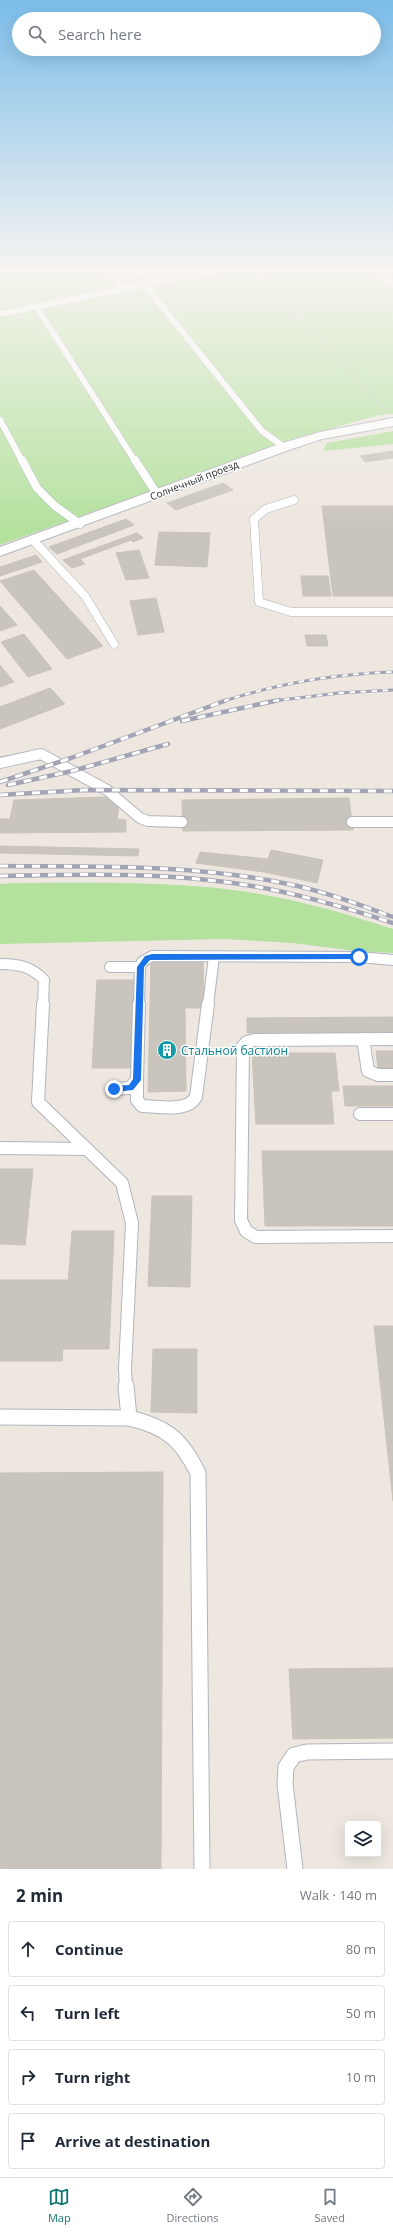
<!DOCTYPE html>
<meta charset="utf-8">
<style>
body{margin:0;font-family:"Open Sans",sans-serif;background:#f6f6f7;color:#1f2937}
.controls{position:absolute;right:12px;bottom:12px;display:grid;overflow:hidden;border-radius:4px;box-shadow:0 4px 16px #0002}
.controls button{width:36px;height:36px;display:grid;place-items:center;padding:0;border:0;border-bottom:1px solid #e0e1e3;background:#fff;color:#1f2937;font:20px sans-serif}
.stop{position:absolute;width:12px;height:12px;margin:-9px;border:3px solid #1a73e8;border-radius:50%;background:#fff}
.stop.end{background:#1a73e8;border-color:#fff;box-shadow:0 1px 4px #0008}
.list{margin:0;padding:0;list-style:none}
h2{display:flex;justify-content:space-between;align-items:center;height:52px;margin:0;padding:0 16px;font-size:17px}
h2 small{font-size:13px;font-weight:400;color:#747a83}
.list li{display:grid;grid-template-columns:26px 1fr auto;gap:12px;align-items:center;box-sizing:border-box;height:56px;margin:0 8px 8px;padding:0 8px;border:1px solid #e0e1e3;border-radius:4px}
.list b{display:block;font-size:15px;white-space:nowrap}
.list em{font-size:13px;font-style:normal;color:#747a83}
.icon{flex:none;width:22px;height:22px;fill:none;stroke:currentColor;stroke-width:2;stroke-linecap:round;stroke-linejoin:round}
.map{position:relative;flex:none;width:393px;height:1869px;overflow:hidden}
.search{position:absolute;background:#fff;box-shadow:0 4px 16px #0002;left:12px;right:12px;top:12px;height:44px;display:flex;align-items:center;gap:10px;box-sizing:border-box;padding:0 14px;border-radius:22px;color:#747a83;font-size:15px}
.sheet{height:308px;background:#fff}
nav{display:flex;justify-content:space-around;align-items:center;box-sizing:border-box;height:56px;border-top:1px solid #e0e1e3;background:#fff;font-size:11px;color:#747a83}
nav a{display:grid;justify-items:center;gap:2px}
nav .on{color:#0f766e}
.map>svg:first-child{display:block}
</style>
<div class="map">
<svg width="393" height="1869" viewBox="0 0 393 1869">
<rect width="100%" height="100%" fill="#ede7df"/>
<!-- green -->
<g fill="#b4e19e">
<path d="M0,269H393V414L379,415L301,437L0,545Z"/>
<path d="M393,431V444L323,451L327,443Z"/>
<path d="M20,883C91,883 163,881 233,890C288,897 341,912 393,929V953L355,951L293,943L224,939L0,944V884Z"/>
</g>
<!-- building -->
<g fill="#c9c5bd" stroke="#c9c3b9">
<path d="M393,451V458L365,462L360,456Z"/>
<path d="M223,483L233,490L176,510L167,503Z"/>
<path d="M322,506H393V596H333Z"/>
<path d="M126,519L134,525L57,554L49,547Z"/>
<path d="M159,532L210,533L207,567L155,565Z"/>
<path d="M137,533L143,538L133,542L131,540L80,559L85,564L72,568L63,560Z"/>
<path d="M139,550L149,578L126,580L116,553Z"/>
<path d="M36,555L42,562L0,576V567Z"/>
<path d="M34,570L103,646L67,659L0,581Z"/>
<path d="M301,576H328L331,596H303Z"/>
<path d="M156,598L164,632L138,635L130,601Z"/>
<path d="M0,606L17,625L0,631Z"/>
<path d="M24,634L52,669L28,677L1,642Z"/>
<path d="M305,635H326L328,646H307Z"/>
<path d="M0,665L14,682L0,687Z"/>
<path d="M50,688L65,704L0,729V707Z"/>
<path d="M107,797L119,805L117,819L126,820V832L0,833V819H10L14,800Z"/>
<path d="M349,798L353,830L183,831L182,800Z"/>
<path d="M0,846L139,849L138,856L0,853Z"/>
<path d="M271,850L323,860L317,883L264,872L196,863L200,852L268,859Z"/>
<path d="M203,961L204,1008H185L186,1091L148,1092L151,962Z"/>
<path d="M97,980H134L131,1068H92Z"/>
<path d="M393,1017V1032L247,1033V1018Z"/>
<path d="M376,1051H393V1068H378Z"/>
<path d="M252,1053H335L339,1091H331L334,1124H256Z"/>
<path d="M343,1086H393V1106H345Z"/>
<path d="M262,1151H393V1226H265Z"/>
<path d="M0,1169H33L25,1245L0,1244Z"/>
<path d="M152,1196H192L190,1287L148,1286Z"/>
<path d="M72,1231H114L109,1349H63Z"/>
<path d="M0,1280H68L62,1361H0Z"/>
<path d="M374,1326H393V1501Z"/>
<path d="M153,1349H197V1413L151,1412Z"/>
<path d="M163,1472L161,1869H0V1473Z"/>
<path d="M393,1668V1738L293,1739L289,1669Z"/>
</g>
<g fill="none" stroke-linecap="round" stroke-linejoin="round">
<defs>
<g id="lane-far4">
<path d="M375,269L393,285"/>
<path d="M144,284L262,431L284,447"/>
<path d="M125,288L111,279L149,269"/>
<path d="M36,306L135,461"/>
<path d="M0,314L221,269"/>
<path d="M0,420L22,461"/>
</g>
<g id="lane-far3">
<path d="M22,460L37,488L55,506L80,524"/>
<path d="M135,460L157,494"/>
<path d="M294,500L266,509L254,519L259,602L291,612H393"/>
<path d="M33,540L85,596L114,644"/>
</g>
<g id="lane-far2">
<path d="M0,763L41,754L107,790L140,818L148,821L182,822"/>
<path d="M352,822H393"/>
<path d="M0,964C18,964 31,966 44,980L43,1005"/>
<path d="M110,967H140"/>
<path d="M139,1005L140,967L142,962L152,956L359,957L393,960"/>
<path d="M208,1005L214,957"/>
</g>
<g id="lane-far1">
<path d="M43,1004L38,1102L122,1183L132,1223L125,1369L126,1387"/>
<path d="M363,1039L368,1071L378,1075H393"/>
<path d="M393,1039L255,1040L247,1042L243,1046L241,1220L246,1231L256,1237L393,1236"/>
<path d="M137,1080V1100L142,1106C159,1106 187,1113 196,1097L208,1004"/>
<path d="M114,1089L130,1088L137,1080L139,1004"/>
<path d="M360,1114H393"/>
<path d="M0,1148L86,1149"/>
</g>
<g id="lane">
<path d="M126,1386L129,1418C167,1427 181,1439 198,1473L202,1869"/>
<path d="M0,1417L129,1418"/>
<path d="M295,1869L285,1784L286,1767L294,1755L307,1752L393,1751"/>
</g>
<path id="street" d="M393,418V426L322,439L289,450L0,556V547L279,444L320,432Z"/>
</defs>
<!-- lane-far4 casing -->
<use href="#lane-far4" stroke="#b2b5bf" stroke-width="7"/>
<!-- lane-far3 casing -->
<use href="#lane-far3" stroke="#b2b5bf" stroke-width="9"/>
<!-- lane-far2 casing -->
<use href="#lane-far2" stroke="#b2b5bf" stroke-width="12"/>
<!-- lane-far1 casing -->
<use href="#lane-far1" stroke="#b2b5bf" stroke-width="14"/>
<!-- lane casing -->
<use href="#lane" stroke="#b2b5bf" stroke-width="17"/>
<!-- street casing -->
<use href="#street" stroke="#b2b5bf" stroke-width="2"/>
<!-- path -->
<path stroke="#c8c8c8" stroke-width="1.5" stroke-dasharray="2 1" stroke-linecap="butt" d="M256,269L385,410"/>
<!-- lane-far4 -->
<use href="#lane-far4" stroke="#fff" stroke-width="6"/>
<!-- lane-far3 -->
<use href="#lane-far3" stroke="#fff" stroke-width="8"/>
<!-- lane-far2 -->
<use href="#lane-far2" stroke="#fff" stroke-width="10"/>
<!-- lane-far1 -->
<use href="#lane-far1" stroke="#fff" stroke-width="12"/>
<!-- lane -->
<use href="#lane" stroke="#fff" stroke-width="15"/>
<!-- street -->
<use href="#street" fill="#fff" fill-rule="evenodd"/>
<defs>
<g id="rail-far1">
<path d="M224,701C280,683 334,674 393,672"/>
<path d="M273,701L339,693L393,690"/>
</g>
<g id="rail">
<path d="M182,721L279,700"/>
<path d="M0,782L71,758L227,700"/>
<path d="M8,785L72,771L168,744"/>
<path d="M0,795L84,790L393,791"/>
<path d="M0,866C94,867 190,864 283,883C321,890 357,904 393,917"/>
<path d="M0,876C84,874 169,872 252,886C300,894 347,908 393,923"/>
</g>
</defs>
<!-- rail-far1 casing -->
<use href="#rail-far1" stroke="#a2a4b5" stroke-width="3"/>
<!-- rail casing -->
<use href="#rail" stroke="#a2a4b5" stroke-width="4.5"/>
<!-- rail-far1 -->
<use href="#rail-far1" stroke="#fff" stroke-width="2" stroke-dasharray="5.5" stroke-linecap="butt"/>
<!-- rail -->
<use href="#rail" stroke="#fff" stroke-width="3" stroke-dasharray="8" stroke-linecap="butt"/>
</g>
<!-- sky -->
<linearGradient id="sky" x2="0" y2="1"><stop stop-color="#7bbde9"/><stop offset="0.51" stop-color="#f7f4f1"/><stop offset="1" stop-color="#f7f4f1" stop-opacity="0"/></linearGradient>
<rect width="393" height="531" fill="url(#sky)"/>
<!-- route -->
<path fill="#1a73e8" d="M152,954H359L362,957L359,959L150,960L144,967L141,1080L133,1090L114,1092L110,1089L112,1086L129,1085L133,1079L137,967L145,956Z"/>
<!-- icons -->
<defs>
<symbol id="building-disc" viewBox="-11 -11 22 22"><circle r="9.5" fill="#0f9aa8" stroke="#fff"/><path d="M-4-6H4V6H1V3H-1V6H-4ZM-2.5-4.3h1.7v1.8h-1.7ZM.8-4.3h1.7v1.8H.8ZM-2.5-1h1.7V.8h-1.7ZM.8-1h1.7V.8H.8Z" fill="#fff"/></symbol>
</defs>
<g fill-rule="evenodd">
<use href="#building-disc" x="156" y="1039" width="22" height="22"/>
</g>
<g text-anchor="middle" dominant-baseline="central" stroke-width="3" stroke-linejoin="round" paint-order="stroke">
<!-- far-street labels -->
<g font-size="10" fill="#2c2c2c" stroke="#fff">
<text transform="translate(194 480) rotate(-21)">Солнечный проезд</text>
</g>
<!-- culture labels -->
<g font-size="12" fill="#0d838f" stroke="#fff" text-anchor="start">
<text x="181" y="1050">Стальной бастион</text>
</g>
</g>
</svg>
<div class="controls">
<button><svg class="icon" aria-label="layers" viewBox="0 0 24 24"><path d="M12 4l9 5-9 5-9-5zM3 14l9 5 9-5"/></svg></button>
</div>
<div class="stop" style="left:359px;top:957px"></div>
<div class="stop end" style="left:114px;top:1089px"></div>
<div class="search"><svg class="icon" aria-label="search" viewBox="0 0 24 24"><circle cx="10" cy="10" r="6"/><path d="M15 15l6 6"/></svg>Search here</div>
</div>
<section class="sheet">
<h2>2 min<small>Walk · 140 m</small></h2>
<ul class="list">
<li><svg class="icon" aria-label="ahead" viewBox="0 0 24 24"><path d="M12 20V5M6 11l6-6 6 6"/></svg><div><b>Continue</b></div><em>80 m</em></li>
<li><svg class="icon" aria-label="left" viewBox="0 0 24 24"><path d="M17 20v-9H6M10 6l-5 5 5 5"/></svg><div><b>Turn left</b></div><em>50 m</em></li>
<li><svg class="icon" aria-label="right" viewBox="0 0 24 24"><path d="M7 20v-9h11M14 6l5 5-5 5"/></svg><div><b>Turn right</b></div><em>10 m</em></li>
<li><svg class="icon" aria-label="arrive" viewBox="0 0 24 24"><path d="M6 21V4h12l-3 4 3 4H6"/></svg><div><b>Arrive at destination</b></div></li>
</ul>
</section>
<nav>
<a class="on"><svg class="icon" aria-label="map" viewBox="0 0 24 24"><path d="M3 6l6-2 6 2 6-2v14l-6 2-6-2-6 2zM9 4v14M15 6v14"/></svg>Map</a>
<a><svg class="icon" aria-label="directions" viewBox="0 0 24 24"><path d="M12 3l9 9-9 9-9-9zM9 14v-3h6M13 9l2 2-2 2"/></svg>Directions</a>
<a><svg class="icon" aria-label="saved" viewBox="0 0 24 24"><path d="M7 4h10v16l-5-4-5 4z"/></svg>Saved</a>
</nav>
